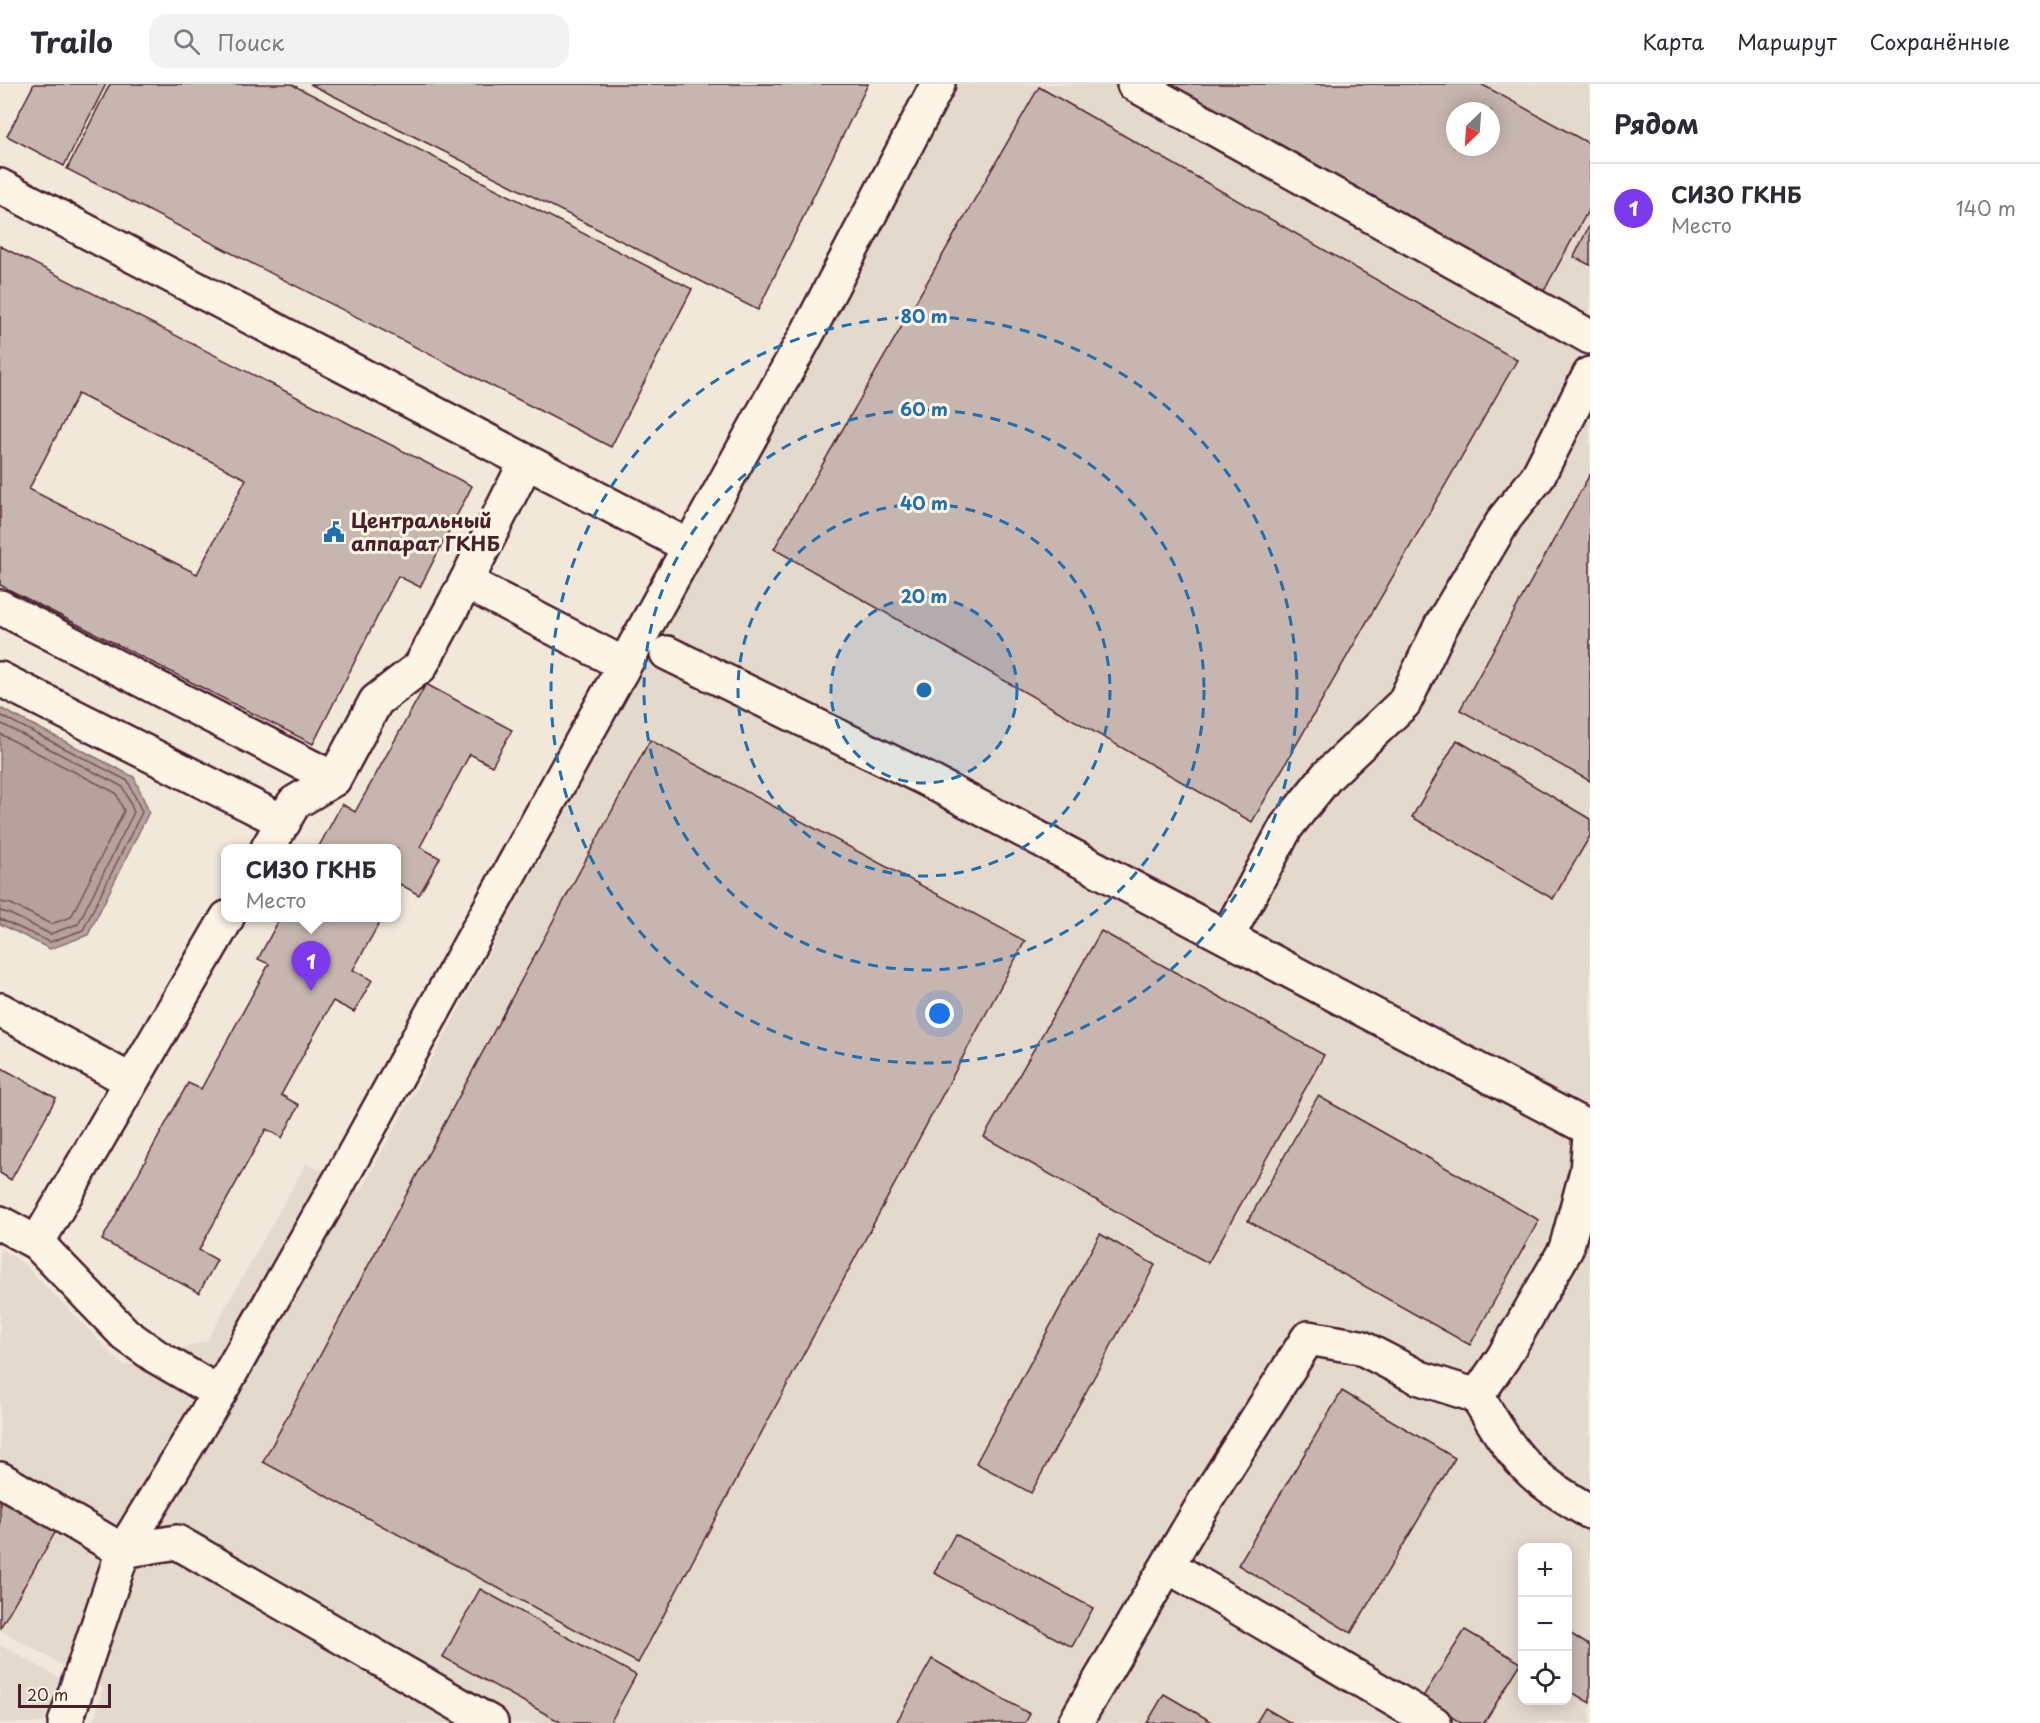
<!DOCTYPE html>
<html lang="ru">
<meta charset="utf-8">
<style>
body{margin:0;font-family:"Playpen Sans",sans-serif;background:#f2f2f3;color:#2b2b33}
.controls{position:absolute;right:18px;bottom:18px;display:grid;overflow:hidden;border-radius:12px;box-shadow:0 3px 15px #0003}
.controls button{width:54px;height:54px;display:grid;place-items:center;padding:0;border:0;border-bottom:2px solid #e1e1e2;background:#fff;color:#2b2b33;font:30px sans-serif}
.compass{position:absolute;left:1446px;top:18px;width:54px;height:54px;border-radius:50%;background:#fff;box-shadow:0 3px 15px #0003;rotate:205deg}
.scale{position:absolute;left:18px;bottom:15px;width:93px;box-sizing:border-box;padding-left:6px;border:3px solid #4a1f2b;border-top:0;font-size:16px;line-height:21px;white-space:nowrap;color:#4a1f2b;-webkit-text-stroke:4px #fcf5e5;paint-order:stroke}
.you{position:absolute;left:940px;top:930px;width:21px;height:21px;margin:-15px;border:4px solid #fff;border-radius:50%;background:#1a73e8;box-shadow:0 0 0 9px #1a73e833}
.badge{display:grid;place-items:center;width:39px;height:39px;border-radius:50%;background:#7c3aed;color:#fff;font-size:20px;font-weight:700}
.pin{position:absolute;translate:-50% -50px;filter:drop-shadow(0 2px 3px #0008)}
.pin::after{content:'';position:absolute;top:32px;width:21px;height:18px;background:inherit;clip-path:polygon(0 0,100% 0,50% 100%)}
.popup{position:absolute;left:221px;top:760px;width:180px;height:78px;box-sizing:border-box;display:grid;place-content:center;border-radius:12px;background:#fff;filter:drop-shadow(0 2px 4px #0005);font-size:20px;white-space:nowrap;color:#7c7c81}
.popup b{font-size:22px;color:#2b2b33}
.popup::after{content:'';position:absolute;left:50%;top:100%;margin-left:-12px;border:12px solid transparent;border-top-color:#fff}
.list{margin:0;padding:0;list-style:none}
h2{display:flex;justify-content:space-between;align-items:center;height:78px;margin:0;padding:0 24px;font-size:26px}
h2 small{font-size:20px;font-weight:400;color:#7c7c81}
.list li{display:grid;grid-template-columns:39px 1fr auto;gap:18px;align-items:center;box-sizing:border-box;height:90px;padding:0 24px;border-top:2px solid #e1e1e2}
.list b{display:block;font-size:22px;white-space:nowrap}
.list p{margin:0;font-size:20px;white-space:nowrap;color:#7c7c81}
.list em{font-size:20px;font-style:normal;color:#7c7c81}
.icon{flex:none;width:33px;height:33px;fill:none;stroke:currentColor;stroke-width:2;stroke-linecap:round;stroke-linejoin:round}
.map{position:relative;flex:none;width:1590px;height:1639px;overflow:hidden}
header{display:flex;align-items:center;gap:36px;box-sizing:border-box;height:84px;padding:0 30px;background:#fff;border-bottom:2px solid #e1e1e2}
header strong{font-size:28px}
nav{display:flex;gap:33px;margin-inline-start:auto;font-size:21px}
.search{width:420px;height:54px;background:#f2f2f3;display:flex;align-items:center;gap:15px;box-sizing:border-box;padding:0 21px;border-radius:18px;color:#7c7c81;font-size:22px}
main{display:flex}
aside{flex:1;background:#fff}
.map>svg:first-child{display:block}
</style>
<header>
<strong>Trailo</strong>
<div class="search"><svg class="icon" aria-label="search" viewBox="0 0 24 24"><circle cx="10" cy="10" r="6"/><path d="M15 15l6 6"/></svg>Поиск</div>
<nav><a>Карта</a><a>Маршрут</a><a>Сохранённые</a></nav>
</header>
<main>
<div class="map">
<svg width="1590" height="1639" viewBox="0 0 1590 1639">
<rect width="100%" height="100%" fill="#f1e8da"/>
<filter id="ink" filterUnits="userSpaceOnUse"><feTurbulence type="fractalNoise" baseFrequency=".0167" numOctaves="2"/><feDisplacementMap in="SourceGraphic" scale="12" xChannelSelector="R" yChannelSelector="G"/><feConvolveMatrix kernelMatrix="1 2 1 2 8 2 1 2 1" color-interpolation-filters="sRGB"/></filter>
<g filter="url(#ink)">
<!-- built -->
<g fill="#e4d9cd" fill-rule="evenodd">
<path d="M953,0H1590V1639H93L103,1604L0,1546V1164L23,1179L124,1282L207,1257L306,1079L361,1107L647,576ZM1455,27H1491V63H1455ZM1522,1464H1568V1616H1522Z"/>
<path d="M0,1561L60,1594L43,1639H0Z"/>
</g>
<!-- water -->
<path fill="#b6a19c" stroke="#8b6d6f" stroke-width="1.5" d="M0,624L134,693L149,728L88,851L50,865L0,840Z"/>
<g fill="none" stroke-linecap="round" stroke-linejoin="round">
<!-- shore -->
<g stroke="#755358" stroke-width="1.5">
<path d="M0,631L128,697L142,728L83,846L50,858L0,835"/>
<path d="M0,639L123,703L134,728L78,840L50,850L8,829L0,827"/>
<path d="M0,650L116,709L124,727L71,833L51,840L11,820L0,818"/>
</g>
</g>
<!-- building -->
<g fill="#c7b6af" stroke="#4a1f2b" stroke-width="1.5" fill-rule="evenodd">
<path d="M34,0H106L64,82L7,52Z"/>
<path d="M110,0H291L692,205L611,363L67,85Z"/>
<path d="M310,0H868L758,226Z"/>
<path d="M1157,0H1481L1590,60V123L1541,212ZM1455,27H1491V63H1455Z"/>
<path d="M1039,3L1517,276L1252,738L774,465Z"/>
<path d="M1590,140V181L1574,173Z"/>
<path d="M0,162L472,402L420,503L398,492L313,660L0,501ZM78,310L246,395L197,490L29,405Z"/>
<path d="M1590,390V697L1460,626Z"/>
<path d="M426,600L512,646L492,682L470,670L420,763L440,774L419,811L400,800L397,806V764H318L342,720L355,728Z"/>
<path d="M650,656L1025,857L638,1579L263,1378Z"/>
<path d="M1457,656L1590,735V752L1553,815L1412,733Z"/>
<path d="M280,834H382L353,886L372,896L354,928L333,917L281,1011L299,1021L282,1054L266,1045L199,1166L217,1176L199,1209L102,1156L188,999L201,1005L269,880L258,875Z"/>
<path d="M1101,847L1324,971L1208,1179L984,1053Z"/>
<path d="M0,983L56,1014L11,1096L0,1089Z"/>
<path d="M1318,1012L1539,1136L1470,1261L1248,1137Z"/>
<path d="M1100,1150L1155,1181L1031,1409L976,1379Z"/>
<path d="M1342,1307L1455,1374L1351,1549L1238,1481Z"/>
<path d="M0,1414L56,1447L0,1544Z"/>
<path d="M955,1450L1093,1524L1072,1563L934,1489Z"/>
<path d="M480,1505L636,1591L610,1639H562L443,1573Z"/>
<path d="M1465,1546L1521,1579L1484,1639H1461L1422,1614Z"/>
<path d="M1568,1548L1590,1562V1619L1568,1606Z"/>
<path d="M932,1575L1030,1630L1025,1639H896Z"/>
<path d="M1164,1610L1214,1639H1147Z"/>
<path d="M1265,1624L1291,1639H1256Z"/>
</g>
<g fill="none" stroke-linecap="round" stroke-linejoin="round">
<defs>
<g id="minor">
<path d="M1134,0L1590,253"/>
<path d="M0,102L688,462"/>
<path d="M466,498L623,580"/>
<path d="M0,523L334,695"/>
<path d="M667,569L924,694L1590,1045"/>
<path d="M0,595L284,738"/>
<path d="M268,764L294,719L334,695L376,617L420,583L466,498L526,378"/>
<path d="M1227,853L1286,743L1327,692L1404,619L1441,542L1505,434L1537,394L1590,290"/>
<path d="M0,926L131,997"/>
<path d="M0,1139L37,1159L126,1251L157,1273L219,1309"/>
<path d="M37,1159L227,834"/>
<path d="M1477,1312C1493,1338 1509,1367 1532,1388C1549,1404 1570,1416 1590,1428"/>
<path d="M0,1395L123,1467L177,1458L491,1639"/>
<path d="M1168,1482L1434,1639"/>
<path d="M65,1639L123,1467L219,1309L340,1096L807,250L938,0"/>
<path d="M1075,1639L1204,1419L1308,1254L1360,1263L1420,1294L1477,1312L1503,1274L1566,1165L1587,1087L1590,1052"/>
</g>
</defs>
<!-- minor casing -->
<use href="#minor" stroke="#4a1f2b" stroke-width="38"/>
<!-- minor -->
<use href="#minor" stroke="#fcf5e5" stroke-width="33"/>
</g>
</g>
<!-- distance rings -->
<circle cx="924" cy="606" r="93" fill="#1f6fb2" fill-opacity=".12"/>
<g fill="none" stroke="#1f6fb2" stroke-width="3" stroke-dasharray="10 8">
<circle cx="924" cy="606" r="93"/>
<circle cx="924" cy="606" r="186"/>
<circle cx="924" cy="606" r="280"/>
<circle cx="924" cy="606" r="373"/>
</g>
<!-- icons -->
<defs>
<symbol id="civic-bare" viewBox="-9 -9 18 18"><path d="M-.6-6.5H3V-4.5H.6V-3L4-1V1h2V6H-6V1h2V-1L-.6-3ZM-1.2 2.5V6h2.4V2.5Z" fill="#1f6fb2" stroke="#fcf5e5" stroke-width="2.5" paint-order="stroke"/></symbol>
</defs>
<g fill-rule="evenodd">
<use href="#civic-bare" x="319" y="433" width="30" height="30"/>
</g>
<g text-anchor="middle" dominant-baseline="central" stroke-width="6" stroke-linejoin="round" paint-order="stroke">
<!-- poi labels -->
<g font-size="20" font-weight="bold" fill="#4a1f2b" stroke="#fcf5e5" text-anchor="start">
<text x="351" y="436">Центральный<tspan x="351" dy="23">аппарат ГКНБ</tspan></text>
</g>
</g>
<circle cx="924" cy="606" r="9" fill="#1f6fb2" stroke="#fcf5e5" stroke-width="3"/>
<g font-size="18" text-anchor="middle" font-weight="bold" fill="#1f6fb2" stroke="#fcf5e5" stroke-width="6" stroke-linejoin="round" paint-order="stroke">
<text x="924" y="239">80 m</text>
<text x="924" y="332">60 m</text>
<text x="924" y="426">40 m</text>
<text x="924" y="519">20 m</text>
</g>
</svg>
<div class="controls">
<button>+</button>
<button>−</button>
<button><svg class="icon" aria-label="locate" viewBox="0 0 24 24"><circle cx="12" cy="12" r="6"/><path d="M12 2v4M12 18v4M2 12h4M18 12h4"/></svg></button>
</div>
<svg class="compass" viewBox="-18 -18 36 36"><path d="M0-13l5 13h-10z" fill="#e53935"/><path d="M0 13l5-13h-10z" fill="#7c7c81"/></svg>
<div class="scale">20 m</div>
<div class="you"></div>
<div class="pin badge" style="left:311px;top:907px">1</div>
<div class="popup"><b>СИЗО ГКНБ</b>Место</div>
</div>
<aside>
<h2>Рядом<small></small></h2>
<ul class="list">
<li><span class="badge">1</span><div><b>СИЗО ГКНБ</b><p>Место</p></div><em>140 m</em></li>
</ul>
</aside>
</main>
